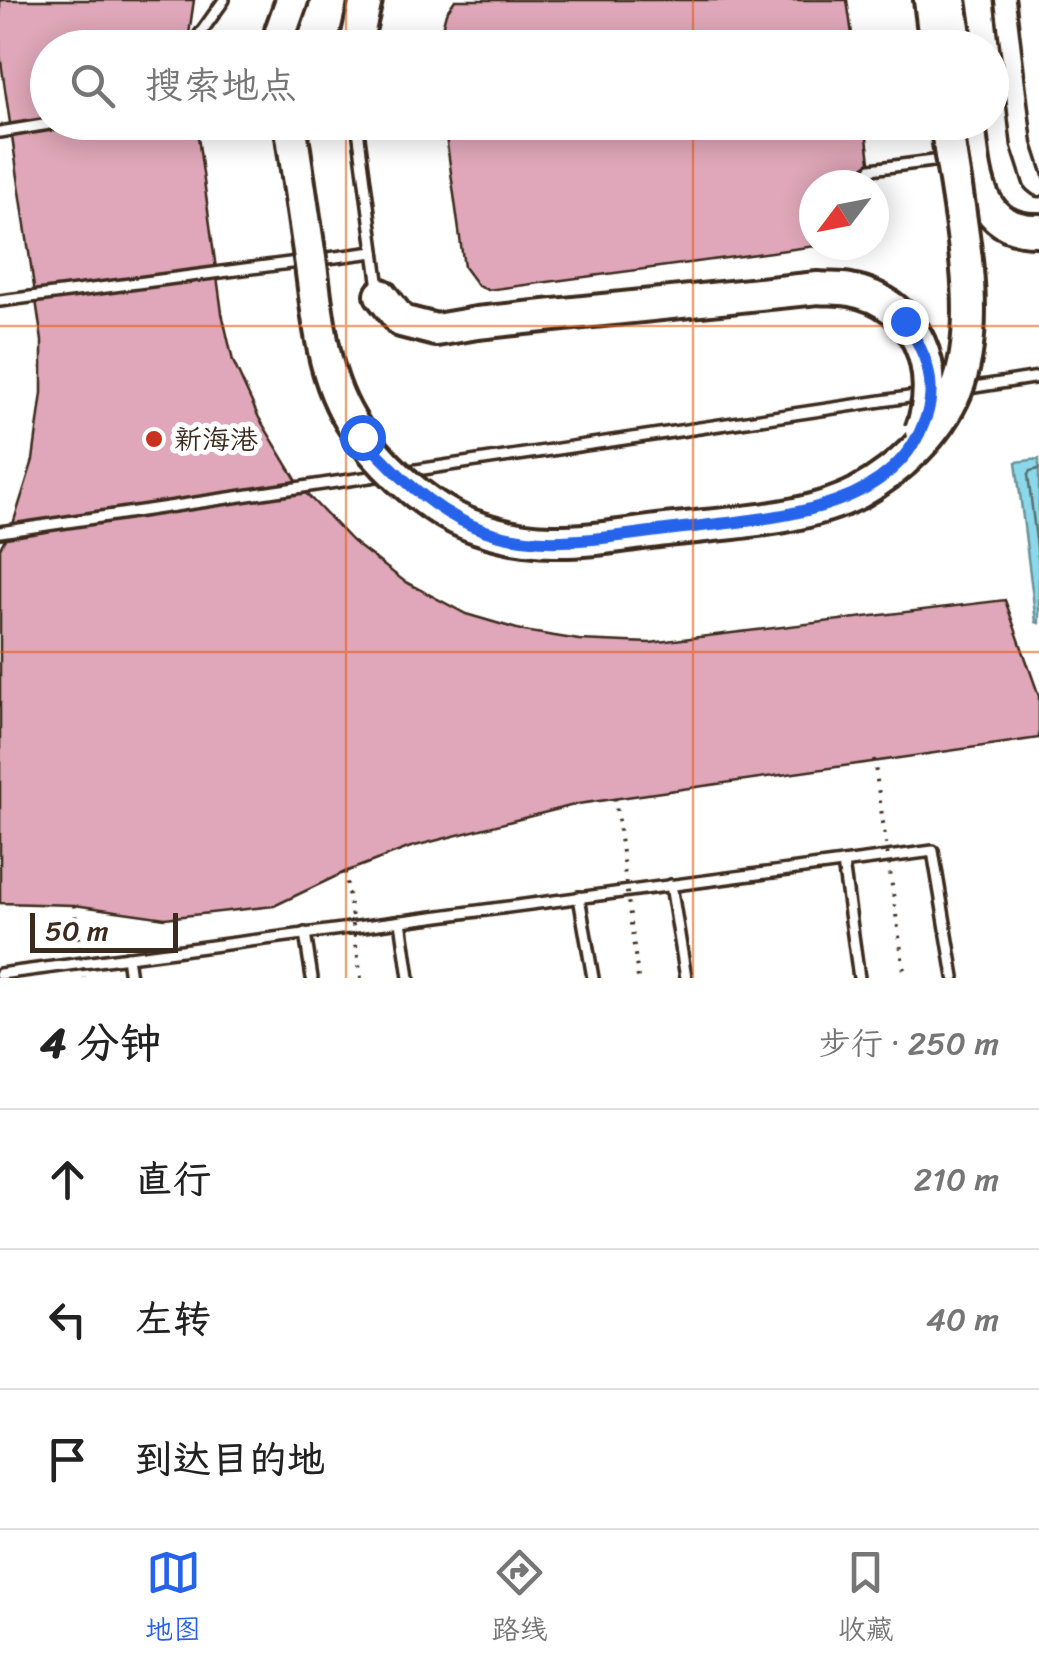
<!DOCTYPE html>
<html lang="zh">
<meta charset="utf-8">
<style>
body{margin:0;font-family:Sriracha,"LXGW WenKai TC",sans-serif;background:#f6f6f6;color:#222}
.compass{position:absolute;left:799px;top:170px;width:90px;height:90px;border-radius:50%;background:#fff;box-shadow:0 5px 25px #0003;rotate:238deg}
.scale{position:absolute;left:30px;bottom:25px;width:148px;box-sizing:border-box;padding-left:10px;border:5px solid #3b2a1e;border-top:0;font-size:28px;line-height:35px;white-space:nowrap;color:#3b2a1e;-webkit-text-stroke:8px #fff;paint-order:stroke}
.stop{position:absolute;width:30px;height:30px;margin:-22px;border:8px solid #2563eb;border-radius:50%;background:#fff}
.stop.end{background:#2563eb;border-color:#fff;box-shadow:0 2px 10px #0008}
.list{margin:0;padding:0;list-style:none}
h2{display:flex;justify-content:space-between;align-items:center;height:130px;margin:0;padding:0 40px;font-size:42px}
h2 small{font-size:32px;font-weight:400;color:#767676}
.list li{display:grid;grid-template-columns:65px 1fr auto;gap:30px;align-items:center;box-sizing:border-box;height:140px;padding:0 40px;border-top:2px solid #e0e0e0}
.list b{display:block;font-size:38px;white-space:nowrap}
.list em{font-size:32px;font-style:normal;color:#767676}
.icon{flex:none;width:55px;height:55px;fill:none;stroke:currentColor;stroke-width:2;stroke-linecap:round;stroke-linejoin:round}
.map{position:relative;flex:none;width:1039px;height:978px;overflow:hidden}
.search{position:absolute;background:#fff;box-shadow:0 5px 25px #0003;left:30px;right:30px;top:30px;height:110px;display:flex;align-items:center;gap:25px;box-sizing:border-box;padding:0 35px;border-radius:55px;color:#767676;font-size:38px}
.sheet{height:550px;background:#fff}
nav{display:flex;justify-content:space-around;align-items:center;box-sizing:border-box;height:140px;border-top:2px solid #e0e0e0;background:#fff;font-size:28px;color:#767676}
nav a{display:grid;justify-items:center;gap:5px}
nav .on{color:#2563eb}
.map>svg:first-child{display:block}
</style>
<div class="map">
<svg width="1039" height="978" viewBox="0 0 1039 978">
<rect width="100%" height="100%" fill="#fff"/>
<filter id="ink" filterUnits="userSpaceOnUse"><feTurbulence type="fractalNoise" baseFrequency=".01" numOctaves="2"/><feDisplacementMap in="SourceGraphic" scale="20" xChannelSelector="R" yChannelSelector="G"/><feConvolveMatrix kernelMatrix="1 2 1 2 8 2 1 2 1" color-interpolation-filters="sRGB"/></filter>
<g filter="url(#ink)">
<!-- water -->
<path fill="#8bd8eb" stroke="#6b9299" stroke-width="2.5" d="M1039,459V623L1036,622L1016,462Z"/>
<g fill="none" stroke-linecap="round" stroke-linejoin="round">
<!-- shore -->
<path stroke="#5b7070" stroke-width="2.5" d="M1039,469L1030,471L1028,475L1039,564"/>
</g>
<!-- building -->
<g fill="#dfa7b9" stroke="#3b2a1e" stroke-width="2.5">
<path d="M0,0H194L187,48H48V122H196L222,313L233,361L259,418L301,488L352,541L404,581L466,614L524,631L579,640L650,643L1005,600L1039,696V738L578,804L411,847L345,872L274,906L165,918L74,905L0,903V548L13,524L33,460L42,393V341L0,55Z"/>
<path d="M455,0H847L854,48H437L446,13Z"/>
<path d="M444,122H865L873,185H814V245H823L488,290L478,286L464,267Z"/>
</g>
<g fill="none" stroke-linecap="round" stroke-linejoin="round">
<defs>
<g id="service">
<path d="M190,48L224,0"/>
<path d="M357,122L379,288"/>
<path d="M0,132L62,122"/>
<path d="M871,169L948,159"/>
<path d="M0,301L374,252"/>
<path d="M962,389L1039,377"/>
<path d="M403,472L922,395"/>
<path d="M0,532L383,475"/>
<path d="M843,863L859,978"/>
<path d="M671,885L686,978"/>
<path d="M579,897L593,978"/>
<path d="M401,921L409,978"/>
<path d="M305,933L312,978"/>
<path d="M127,957L130,978"/>
<path d="M0,974L933,851L954,977"/>
</g>
<path id="minor" d="M1005,0L1022,145L1034,182L1039,186"/>
<g id="primary">
<path d="M930,0L936,48"/>
<path d="M950,0L957,48"/>
<path d="M282,48L281,31L292,0"/>
<path d="M355,48L366,0"/>
<path d="M969,122C975,170 975,232 1039,230"/>
<path d="M381,295L401,321L436,330L477,323"/>
</g>
</defs>
<!-- service casing -->
<use href="#service" stroke="#3b2a1e" stroke-width="16"/>
<!-- minor casing -->
<use href="#minor" stroke="#3b2a1e" stroke-width="25"/>
<!-- primary casing -->
<use href="#primary" stroke="#3b2a1e" stroke-width="38"/>
<!-- service -->
<use href="#service" stroke="#fff" stroke-width="9"/>
<!-- minor -->
<use href="#minor" stroke="#fff" stroke-width="18"/>
<!-- primary -->
<use href="#primary" stroke="#fff" stroke-width="30"/>
<defs>
<g id="primary-bridge">
<path d="M290,122C297,170 304,217 311,265C319,325 323,386 361,436C389,473 434,514 479,528C503,536 527,541 553,541C590,542 629,534 666,530C725,523 804,521 858,493C898,471 938,434 956,391C986,319 956,200 946,122"/>
<path d="M477,323L818,288C828,289 840,288 850,290C918,302 943,371 921,431"/>
</g>
</defs>
<!-- primary-bridge casing -->
<use href="#primary-bridge" stroke="#3b2a1e" stroke-width="38" stroke-linecap="butt"/>
<!-- path-bridge -->
<g stroke="#3b2a1e" stroke-width="4" stroke-dasharray="2.5 8" stroke-linecap="butt">
<path d="M874,759L905,978"/>
<path d="M615,798L638,978"/>
<path d="M345,872L361,978"/>
<path d="M74,905L84,978"/>
</g>
<!-- primary-bridge -->
<use href="#primary-bridge" stroke="#fff" stroke-width="30"/>
</g>
</g>
<g fill="none" stroke-linecap="round" stroke-linejoin="round" filter="url(#ink)">
<!-- route -->
<path stroke="#2563eb" stroke-width="12" d="M362,437C395,472 428,507 473,526C536,554 610,536 675,529C761,518 890,517 925,420C939,384 925,351 905,321"/>
</g>
<!-- grid -->
<path fill="none" stroke="#e8590c" stroke-width="2.5" stroke-opacity="0.55" d="M346,0V48M693,0V48M346,122V978M693,122V978M0,326H1039M0,652H1039"/>
<!-- markers -->
<circle fill="#c8321e" stroke="#fff" stroke-width="4" cx="154" cy="439" r="10"/>
<g text-anchor="middle" dominant-baseline="central" stroke-width="10" stroke-linejoin="round" paint-order="stroke">
<!-- poi labels -->
<g font-size="28" fill="#3b2a1e" stroke="#fff" text-anchor="start">
<text x="174" y="439">新海港</text>
</g>
</g>
</svg>
<svg class="compass" viewBox="-18 -18 36 36"><path d="M0-13l5 13h-10z" fill="#e53935"/><path d="M0 13l5-13h-10z" fill="#767676"/></svg>
<div class="scale">50 m</div>
<div class="stop" style="left:362px;top:437px"></div>
<div class="stop end" style="left:905px;top:321px"></div>
<div class="search"><svg class="icon" aria-label="search" viewBox="0 0 24 24"><circle cx="10" cy="10" r="6"/><path d="M15 15l6 6"/></svg>搜索地点</div>
</div>
<section class="sheet">
<h2>4 分钟<small>步行 · 250 m</small></h2>
<ul class="list">
<li><svg class="icon" aria-label="ahead" viewBox="0 0 24 24"><path d="M12 20V5M6 11l6-6 6 6"/></svg><div><b>直行</b></div><em>210 m</em></li>
<li><svg class="icon" aria-label="left" viewBox="0 0 24 24"><path d="M17 20v-9H6M10 6l-5 5 5 5"/></svg><div><b>左转</b></div><em>40 m</em></li>
<li><svg class="icon" aria-label="arrive" viewBox="0 0 24 24"><path d="M6 21V4h12l-3 4 3 4H6"/></svg><div><b>到达目的地</b></div></li>
</ul>
</section>
<nav>
<a class="on"><svg class="icon" aria-label="map" viewBox="0 0 24 24"><path d="M3 6l6-2 6 2 6-2v14l-6 2-6-2-6 2zM9 4v14M15 6v14"/></svg>地图</a>
<a><svg class="icon" aria-label="directions" viewBox="0 0 24 24"><path d="M12 3l9 9-9 9-9-9zM9 14v-3h6M13 9l2 2-2 2"/></svg>路线</a>
<a><svg class="icon" aria-label="saved" viewBox="0 0 24 24"><path d="M7 4h10v16l-5-4-5 4z"/></svg>收藏</a>
</nav>
